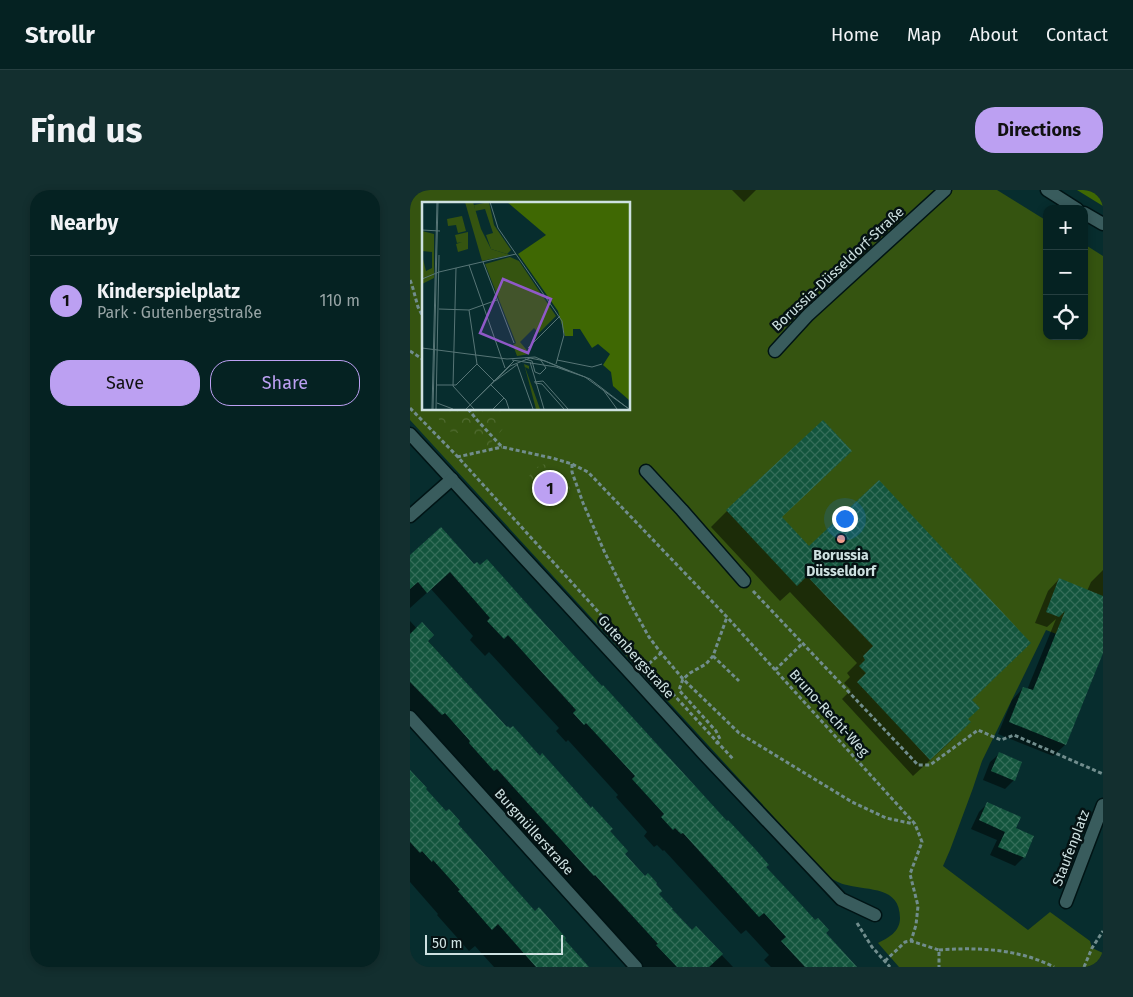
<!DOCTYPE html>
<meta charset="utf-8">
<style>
body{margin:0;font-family:"Fira Sans",sans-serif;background:#132f2f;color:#f1f3f6}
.controls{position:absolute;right:15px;top:15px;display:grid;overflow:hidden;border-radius:10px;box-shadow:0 2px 8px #0003}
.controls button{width:45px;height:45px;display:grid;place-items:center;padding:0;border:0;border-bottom:1px solid #263f40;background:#052222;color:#f1f3f6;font:25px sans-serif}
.scale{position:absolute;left:15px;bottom:12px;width:138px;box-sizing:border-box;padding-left:5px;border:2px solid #cee1e1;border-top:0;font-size:14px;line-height:18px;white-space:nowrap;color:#cee1e1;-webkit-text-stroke:4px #051213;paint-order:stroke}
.you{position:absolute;left:434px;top:328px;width:18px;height:18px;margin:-12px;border:4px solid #fff;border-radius:50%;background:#1a73e8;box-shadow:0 0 0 8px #1a73e833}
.badge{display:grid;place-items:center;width:32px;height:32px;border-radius:50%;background:#bca0f2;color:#111;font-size:16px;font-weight:700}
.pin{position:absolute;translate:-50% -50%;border:2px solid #fff;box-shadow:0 1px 5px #0006}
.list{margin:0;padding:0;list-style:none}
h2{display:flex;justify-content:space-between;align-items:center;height:65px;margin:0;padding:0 20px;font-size:21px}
h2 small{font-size:16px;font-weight:400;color:#97a4a5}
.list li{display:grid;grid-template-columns:32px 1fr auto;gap:15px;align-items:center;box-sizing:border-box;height:90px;padding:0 20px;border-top:1px solid #263f40}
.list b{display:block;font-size:19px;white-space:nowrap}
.list p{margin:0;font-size:16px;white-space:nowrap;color:#97a4a5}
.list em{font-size:16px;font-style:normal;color:#97a4a5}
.actions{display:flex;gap:10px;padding:15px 20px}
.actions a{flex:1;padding:11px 0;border:1px solid #bca0f2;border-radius:20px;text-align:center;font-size:18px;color:#bca0f2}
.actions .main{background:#bca0f2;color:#111}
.icon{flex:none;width:28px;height:28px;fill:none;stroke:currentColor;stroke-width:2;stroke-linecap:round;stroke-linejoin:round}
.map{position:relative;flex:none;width:693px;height:777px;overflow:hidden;border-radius:20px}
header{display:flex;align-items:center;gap:30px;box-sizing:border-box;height:70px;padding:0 25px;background:#052222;border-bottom:1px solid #263f40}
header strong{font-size:24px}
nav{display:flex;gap:28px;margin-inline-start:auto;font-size:18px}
.intro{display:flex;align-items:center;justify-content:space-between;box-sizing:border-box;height:120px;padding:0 30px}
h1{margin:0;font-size:35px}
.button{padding:12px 22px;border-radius:20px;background:#bca0f2;color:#111;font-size:18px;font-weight:700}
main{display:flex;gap:30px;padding:0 30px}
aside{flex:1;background:#052222;border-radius:20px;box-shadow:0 2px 8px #0003}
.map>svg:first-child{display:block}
</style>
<header>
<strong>Strollr</strong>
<nav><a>Home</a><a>Map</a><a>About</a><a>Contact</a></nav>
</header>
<div class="intro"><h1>Find us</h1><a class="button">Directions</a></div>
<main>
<aside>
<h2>Nearby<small></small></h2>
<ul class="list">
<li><span class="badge">1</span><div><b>Kinderspielplatz</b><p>Park · Gutenbergstraße</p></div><em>110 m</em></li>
</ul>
<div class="actions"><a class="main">Save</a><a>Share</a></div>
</aside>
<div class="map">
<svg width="693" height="777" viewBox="0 0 693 777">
<defs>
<pattern id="forest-firs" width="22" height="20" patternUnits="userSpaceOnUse" patternTransform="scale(1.25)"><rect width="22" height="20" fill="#3f6803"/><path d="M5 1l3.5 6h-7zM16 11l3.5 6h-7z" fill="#5a7d27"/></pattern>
<pattern id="park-crowns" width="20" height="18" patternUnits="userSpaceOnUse" patternTransform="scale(1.25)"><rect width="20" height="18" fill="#355410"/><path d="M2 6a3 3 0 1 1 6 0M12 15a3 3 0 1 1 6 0" fill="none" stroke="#516c32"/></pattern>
<pattern id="building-cross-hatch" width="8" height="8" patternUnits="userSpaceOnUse" patternTransform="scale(1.25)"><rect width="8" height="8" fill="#13553d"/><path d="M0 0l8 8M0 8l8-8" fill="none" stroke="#346d59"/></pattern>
</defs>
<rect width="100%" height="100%" fill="#072d2e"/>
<!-- green -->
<path fill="#355410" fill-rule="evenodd" d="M0,0H587L637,31V146H674V54L693,66V462L636,440L572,571L563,598L540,660L533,676L618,740L640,722L680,751L682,758L693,763V777H489L468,753C478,748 490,742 490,728C490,696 459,701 437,695C430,694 424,690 419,687L0,230ZM14,14H219V219H14Z"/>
<!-- forest -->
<path fill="url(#forest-firs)" d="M667,0H693V16Z"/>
<!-- park -->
<g fill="url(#park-crowns)">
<path d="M27,219H96L100,228L92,240L78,256L68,257L54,244L37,241L28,228Z"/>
<path d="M145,272L162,291C155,316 158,316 131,318L124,302L115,294C124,276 126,276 145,272Z"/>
</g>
<!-- shadow -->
<g fill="#0007">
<path d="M322,0H346L334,12Z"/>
<path d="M317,321L370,327L399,358L561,510L557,530L543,549L503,586L432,509L441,500L434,493L440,487L437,483L447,473L380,402L370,411L301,337Z"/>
<path d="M0,366L64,376L355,677L445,777H361L354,770L359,765L336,740L331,744L254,660L253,661L247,655L244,657L234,646L237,642L206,607L208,605L158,550L156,552L146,541L149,538L79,462L75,466L60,450L63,446L21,399L0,418Z"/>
<path d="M693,380V463L691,464L655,555L643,566L588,544L602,510L613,498L617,500L646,429L637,437L625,433L638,401L649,389L677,401L681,392Z"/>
<path d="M0,431L97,538L199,641L214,664L247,704L282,742L286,738L323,777H232L229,774L231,772L167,702L0,528Z"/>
<path d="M589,564L611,573L604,590L595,599L573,590L580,572Z"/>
<path d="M0,585L14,599L125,722L153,750L178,777H84L65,756L59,761L27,725L28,724L0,692Z"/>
<path d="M577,614L605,638L623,646L614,667L605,676L580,665L587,650L561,639L569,622Z"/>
</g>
<!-- building -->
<g fill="url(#building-cross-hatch)">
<path d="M413,230L442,261L372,327L399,356L469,290L621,453L562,510L570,518L558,529L561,532L520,570L447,492L456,483L449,476L455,470L453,466L463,456L397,386L387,396L316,320Z"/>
<path d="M31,337L64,374L67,372L70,375L77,369L134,433L192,496L193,495L317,631L318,630L346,660L359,675L356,677L386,709L405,730L408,728L419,740L416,743L447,777H395L371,751L376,747L354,723L349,727L273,643L271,644L265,638L263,640L251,627L254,624L222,589L225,586L176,533L174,535L163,523L166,520L98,445L94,449L77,431L80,428L40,382L17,403L8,392L0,399V365Z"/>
<path d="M649,388L693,406V463L656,555L599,532L613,497L623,500L655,421L649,427L636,422Z"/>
<path d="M12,432L24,445L18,451L97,537L98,536L100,538L103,536L130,566L132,563L181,618L182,616L203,639L200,641L218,661L215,664L235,686L238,683L247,693L246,694L252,701L249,704L263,719H262L282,740L286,736L313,764L299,777H267L246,755L248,754L185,685L184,686L87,579L84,581L59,553L60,551L35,523L32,525L0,492V444Z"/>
<path d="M589,562L612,572L605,591L581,581Z"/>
<path d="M0,580L17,598L16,599L36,621L39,619L50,631L48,634L125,721L129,717L156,748L155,750L179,777H126L88,734L82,740L48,701L50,700L23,670L22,672L12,661L10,663L0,652Z"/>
<path d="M577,612L611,627L606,638L624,646L615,668L588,657L595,642L569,630Z"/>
</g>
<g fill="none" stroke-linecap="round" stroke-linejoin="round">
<defs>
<g id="minor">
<path d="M637,0L667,19"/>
<path d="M674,23L693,34"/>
<path d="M365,161L398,125L535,0"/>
<path d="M0,244L224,487L294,564L431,709L465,725"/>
<path d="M236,281L272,320L334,391"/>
<path d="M0,326L42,289"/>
<path d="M0,527L226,777"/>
<path d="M656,712L693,615"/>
</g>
</defs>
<!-- minor casing -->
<use href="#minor" stroke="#001415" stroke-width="15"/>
<!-- path -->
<g stroke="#718d8d" stroke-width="3" stroke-dasharray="4 2.5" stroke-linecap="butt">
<path d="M0,90L2,95L8,117L14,129"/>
<path d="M0,161L14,170"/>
<path d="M0,218L47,266L233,471"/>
<path d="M58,219L67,230L92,257L142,268L162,274L178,282L317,427L505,634L512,652L500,684L508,716L506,735L501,751"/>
<path d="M47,267L92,257"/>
<path d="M162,274V282L173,313L195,363L220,413L239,447L251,463L273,489L329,543L442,612L476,628L504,634"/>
<path d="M343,401L508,575H520L568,540L591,550L604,545L693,584"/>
<path d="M303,466L329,491"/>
<path d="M234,478L251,463"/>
<path d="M365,480L393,453"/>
<path d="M249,489L323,569"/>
<path d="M306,554L310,549L306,541L269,500L273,489L280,483L296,474L303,466L317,427"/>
<path d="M447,733L462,757L480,777"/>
<path d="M529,760C568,757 609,759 644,777"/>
<path d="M475,771L495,752L501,751L529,760V777"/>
<path d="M674,777L682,758L693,741"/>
</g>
<!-- minor -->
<use href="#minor" stroke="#395c5d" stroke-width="12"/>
</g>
<!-- markers -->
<circle fill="#f49d8c" stroke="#051213" stroke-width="2" cx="431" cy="349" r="5"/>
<g text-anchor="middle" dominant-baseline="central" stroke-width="5" stroke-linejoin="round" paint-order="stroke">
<!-- street labels -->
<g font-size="14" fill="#cee1e1" stroke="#051213">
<text transform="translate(428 79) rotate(-43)">Borussia-Düsseldorf-Straße</text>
<text transform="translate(226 467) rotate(48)">Gutenbergstraße</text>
<text transform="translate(419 523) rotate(48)">Bruno-Recht-Weg</text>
<text transform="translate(124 642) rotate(48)">Burgmüllerstraße</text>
<text transform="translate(661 658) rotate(-69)">Staufenplatz</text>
</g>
<!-- poi labels -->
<g font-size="14" font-weight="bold" fill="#cee1e1" stroke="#051213">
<text x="431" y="365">Borussia<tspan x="431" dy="16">Düsseldorf</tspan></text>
</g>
</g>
<!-- overview -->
<g transform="translate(12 12)">
<rect width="208" height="208" fill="#072d2e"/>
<path d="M67,0L72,23L89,48L85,52L69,47L64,33L71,31L63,7L53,9L52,3ZM40,14L44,29L36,31L34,23L26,24L25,17ZM0,29L12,32V76L0,82V53L4,69L10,66V50L0,49ZM46,30V47L36,50L34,42L40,40L35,41L33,33ZM88,55L97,59L134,114L117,131L112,126L98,140L108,152L95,154L91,143L94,141L63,62ZM102,162L107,164V167L103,165L118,207H114Z" fill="#355410"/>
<path d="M85,0H207V198L191,184L189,170L181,163L188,152L176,142L170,146L158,127H151V134H143L136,109L96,52L124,33Z" fill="#3f6803"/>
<path d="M43,0H51L59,27L69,47L88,53L60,59Z" fill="#355410"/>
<path fill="none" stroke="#577576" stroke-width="1" d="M68,0L76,26L140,119L142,133L134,162M0,28L18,29M61,60L92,141M47,63L83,166M34,66L31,184L52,207M0,77L17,70L94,52M17,107L47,108L75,98M47,108L55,162L72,179M0,146L85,157L113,155L147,169M106,146L138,114M103,157L110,159L113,170L118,172L124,166L118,157M90,158L134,165L163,175L207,207M135,158L170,165L180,162M108,160L122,207M95,162L111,207M73,179L96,162M112,180L121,179L146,207M113,181L120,182L142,207M15,183H34L55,162M69,183L84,198L87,207M182,189L195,207M15,201L31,207M10,207L15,0M11,207L16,0M14,207L17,53M44,207L92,159M44,207L88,164L108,156L123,159L168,177L207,207M71,207L82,196"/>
<path fill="#9059c8" fill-opacity="0.15" stroke="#9059c8" stroke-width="2.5" d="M81,77L129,97L106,151L58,131Z"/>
<rect width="208" height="208" fill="none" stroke="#cee1e1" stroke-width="2.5"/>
</g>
</svg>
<div class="controls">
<button>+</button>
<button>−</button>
<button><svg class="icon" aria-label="locate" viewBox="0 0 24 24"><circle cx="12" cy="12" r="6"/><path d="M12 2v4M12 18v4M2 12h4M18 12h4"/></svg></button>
</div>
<div class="scale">50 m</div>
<div class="you"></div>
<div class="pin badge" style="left:140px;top:298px">1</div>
</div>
</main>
